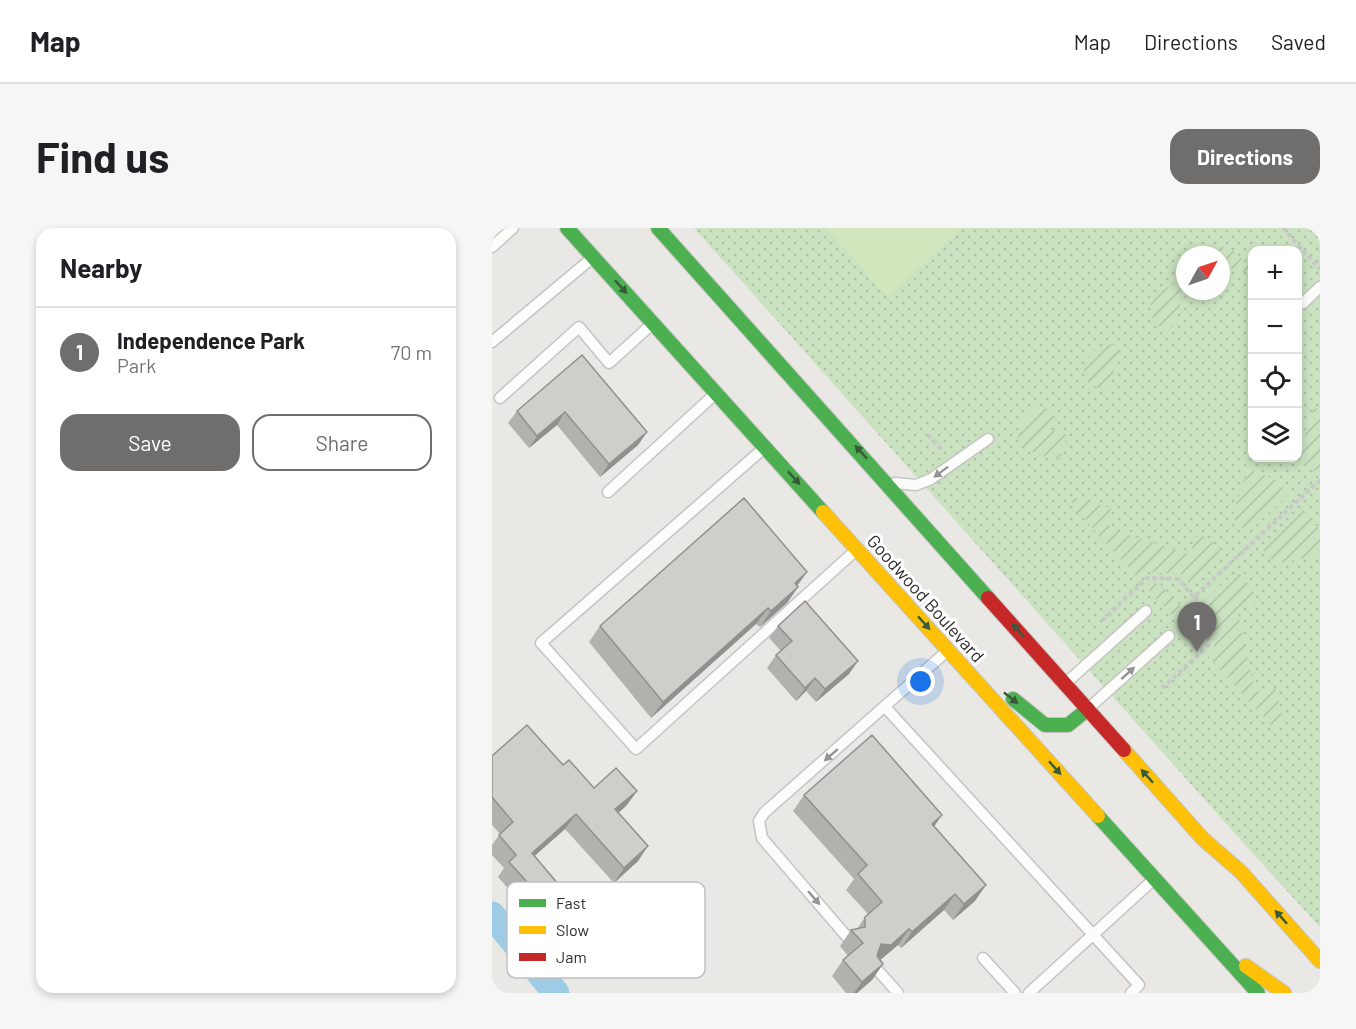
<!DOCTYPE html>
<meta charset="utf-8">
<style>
body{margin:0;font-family:Barlow,sans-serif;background:#f6f6f6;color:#202124}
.controls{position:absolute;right:18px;top:18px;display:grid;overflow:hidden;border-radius:12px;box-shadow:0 3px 9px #0003}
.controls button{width:54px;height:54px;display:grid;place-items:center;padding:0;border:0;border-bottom:2px solid #e0e0e0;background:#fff;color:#202124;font:30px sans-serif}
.compass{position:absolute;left:684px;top:18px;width:54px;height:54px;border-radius:50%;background:#fff;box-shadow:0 3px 9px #0003;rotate:50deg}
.you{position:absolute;left:429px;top:454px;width:21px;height:21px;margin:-15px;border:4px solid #fff;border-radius:50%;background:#1a73e8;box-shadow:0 0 0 9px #1a73e833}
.badge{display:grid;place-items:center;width:39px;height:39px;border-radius:50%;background:#6f6e6d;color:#fff;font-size:20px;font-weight:700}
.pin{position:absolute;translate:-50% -50px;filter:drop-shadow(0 2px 3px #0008)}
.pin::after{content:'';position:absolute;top:32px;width:21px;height:18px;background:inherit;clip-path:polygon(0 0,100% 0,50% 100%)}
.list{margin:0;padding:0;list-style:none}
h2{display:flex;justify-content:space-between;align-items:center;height:78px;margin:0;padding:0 24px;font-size:26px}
h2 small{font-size:20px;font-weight:400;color:#757577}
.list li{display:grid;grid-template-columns:39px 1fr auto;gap:18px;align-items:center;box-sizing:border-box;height:90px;padding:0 24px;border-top:2px solid #e0e0e0}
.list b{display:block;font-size:22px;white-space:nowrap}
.list p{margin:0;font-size:20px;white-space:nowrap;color:#757577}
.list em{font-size:20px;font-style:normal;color:#757577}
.actions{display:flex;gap:12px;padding:18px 24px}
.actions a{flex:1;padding:14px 0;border:2px solid #6f6e6d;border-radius:18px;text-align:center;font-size:21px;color:#6f6e6d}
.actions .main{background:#6f6e6d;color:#fff}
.icon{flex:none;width:33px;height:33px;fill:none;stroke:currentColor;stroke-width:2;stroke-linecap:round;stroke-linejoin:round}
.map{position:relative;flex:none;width:828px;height:765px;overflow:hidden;border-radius:18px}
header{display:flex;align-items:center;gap:36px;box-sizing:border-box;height:84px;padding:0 30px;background:#fff;border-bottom:2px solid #e0e0e0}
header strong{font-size:28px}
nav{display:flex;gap:33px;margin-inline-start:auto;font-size:21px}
.intro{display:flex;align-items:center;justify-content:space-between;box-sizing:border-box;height:144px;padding:0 36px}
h1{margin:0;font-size:42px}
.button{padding:15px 27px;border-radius:18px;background:#6f6e6d;color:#fff;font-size:21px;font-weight:700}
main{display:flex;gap:36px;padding:0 36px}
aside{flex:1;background:#fff;border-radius:18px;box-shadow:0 3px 9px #0003}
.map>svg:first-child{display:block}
</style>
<header>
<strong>Map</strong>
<nav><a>Map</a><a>Directions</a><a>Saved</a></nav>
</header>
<div class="intro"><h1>Find us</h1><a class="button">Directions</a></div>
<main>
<aside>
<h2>Nearby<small></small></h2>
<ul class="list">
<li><span class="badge">1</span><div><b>Independence Park</b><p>Park</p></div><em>70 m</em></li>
</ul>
<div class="actions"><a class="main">Save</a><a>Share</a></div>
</aside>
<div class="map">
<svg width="828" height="765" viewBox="0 0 828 765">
<defs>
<pattern id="park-dots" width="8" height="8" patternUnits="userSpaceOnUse" patternTransform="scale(1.5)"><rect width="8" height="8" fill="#cae2c0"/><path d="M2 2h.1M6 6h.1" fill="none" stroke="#aec2a5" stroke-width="1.8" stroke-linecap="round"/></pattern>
<pattern id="garden-furrows" width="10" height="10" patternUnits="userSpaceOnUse" patternTransform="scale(1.5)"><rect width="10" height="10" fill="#cae2c0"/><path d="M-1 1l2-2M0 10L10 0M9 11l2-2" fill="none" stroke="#aec2a5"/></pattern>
</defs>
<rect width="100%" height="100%" fill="#eae8e4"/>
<!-- park -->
<path fill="url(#park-dots)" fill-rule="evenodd" d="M202,0H828V699L755,619ZM760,22H806V230H760ZM693,27H729V63H693Z"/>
<!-- garden -->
<g fill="url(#garden-furrows)">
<path d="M722,18C740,18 748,28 759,41L757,45L729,38V27H708Z"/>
<path d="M684,56L693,61L682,98L675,103L661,94L658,77L670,61Z"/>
<path d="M620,116L628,122L617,159L613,163C580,153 590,120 620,116Z"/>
<path d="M546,177L562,184L557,201L575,207L567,232L534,222L526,210L527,195Z"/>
<path d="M822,180L828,181V238L821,244L806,228Z"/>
<path d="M756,240L785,253L797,266L755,305L740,289Z"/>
<path d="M584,270L619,280L617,301L698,326L704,309C716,304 723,318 730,326L701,354L703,357L701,360L689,346L652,344L646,350L581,279L580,272Z"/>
<path d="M811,282L828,302V327L784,336L769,320Z"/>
<path d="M746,343L760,361L765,371L763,377L745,381L763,464L781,460L785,463L791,494L787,500L781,499L715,427L722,420L723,384L712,372Z"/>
<path d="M658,355L668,356L712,404L711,413L707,417L654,359Z"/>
</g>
<!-- pitch -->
<path fill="#d2e6be" d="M334,0H470L396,69Z"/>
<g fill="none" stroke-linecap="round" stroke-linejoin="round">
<!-- canal -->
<path stroke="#9ecbe5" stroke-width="27" d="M0,687L64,765"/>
<defs>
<g id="lane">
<path d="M0,19L21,0"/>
<path d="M811,75L828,59"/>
<path d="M0,114L99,31"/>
<path d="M8,170L87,99L117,135L159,97"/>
<path d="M271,221L49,415L144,521L363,323"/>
<path d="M403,255L424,257L439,251L496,211"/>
<path d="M116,264L222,167"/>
<path d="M574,455L654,383"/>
<path d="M393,479L647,757L639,765"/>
<path d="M598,479L677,408"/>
<path d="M356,710L270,610L267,593L272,585L454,424"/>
<path d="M491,730L523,765"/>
<path d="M382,738L406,765"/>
<path d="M537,765L661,652"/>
</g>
<g id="fast">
<path d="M75,0L331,284"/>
<path d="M166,0L496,370"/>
<path d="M521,471L553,497H576L596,481"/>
<path d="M606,588L766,765"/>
</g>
<g id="slow">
<path d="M331,284L606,588"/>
<path d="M632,522L711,611L749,644L828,733"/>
<path d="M754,738L792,765"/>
</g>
<path id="jam" d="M496,370L632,522"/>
</defs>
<!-- lane casing -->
<use href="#lane" stroke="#c4c4c3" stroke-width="13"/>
<!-- fast casing -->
<use href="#fast" stroke="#c4c4c3" stroke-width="16"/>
<!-- slow casing -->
<use href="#slow" stroke="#c4c4c3" stroke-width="16"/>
<!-- jam casing -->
<use href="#jam" stroke="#c4c4c3" stroke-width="16"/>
<!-- path -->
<g stroke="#c8c8c8" stroke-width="4" stroke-dasharray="4.5 3" stroke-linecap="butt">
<path d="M791,0L828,41"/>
<path d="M436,207L450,222"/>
<path d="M610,393L655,350L686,351L702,369L828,252"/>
<path d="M670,460L716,418L717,386L702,369"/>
</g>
<!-- lane -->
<use href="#lane" stroke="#fcfcfb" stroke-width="10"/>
<!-- fast -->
<use href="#fast" stroke="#4caf50" stroke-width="14"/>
<!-- slow -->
<use href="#slow" stroke="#ffc107" stroke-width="14"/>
<!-- jam -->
<use href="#jam" stroke="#c62828" stroke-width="14"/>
</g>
<!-- wall -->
<g fill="#b2b1ae">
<path d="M90,127L155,204L146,217L108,249L65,197L37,220L16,195L25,183Z"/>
<path d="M305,358L306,359L295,375L268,399L264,396L159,490L97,414L108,398Z"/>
<path d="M286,398L357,446L324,474L314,463L304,473L275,440L284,427L289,423L277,410Z"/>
<path d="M0,528L71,537L102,560L145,563L134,578L126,585L146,633L122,655L73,601L42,628L72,663L62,678L45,693L6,649L12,640L0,627V617L8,606L0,597Z"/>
<path d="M312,567L442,598L483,673L461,692L452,682L409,720L406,717L388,732L391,736L380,752L365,765H354L340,748L351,732L356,728L348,718L359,702L365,701L373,689L376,686L354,662L362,651L301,583Z"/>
</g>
<!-- shaded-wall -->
<g fill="#91908d">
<path d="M73,184L65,197L37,220L45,208Z"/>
<path d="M155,204L146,217L108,249L117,236Z"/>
<path d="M315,344L303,361V355Z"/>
<path d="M306,359L295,375L268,399L279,383Z"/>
<path d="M276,380L264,396L159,490L171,474Z"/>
<path d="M366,433L357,446L324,474L333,461Z"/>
<path d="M323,450L314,463L304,473L313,460Z"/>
<path d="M145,563L134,578L113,597L123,581Z"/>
<path d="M84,586L73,601L29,640L40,625Z"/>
<path d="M450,587L439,603L440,596Z"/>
<path d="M156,618L146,633L122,655L132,640Z"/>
<path d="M494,657L483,673L461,692L472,676Z"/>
<path d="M72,663L62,678L45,693L56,677Z"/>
<path d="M463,666L452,682L409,720L420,704Z"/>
<path d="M417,701L406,717L387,733L378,732L389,716Z"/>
<path d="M391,736L380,752L365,765H362L370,754Z"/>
</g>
<!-- building -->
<g fill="#cfceca" stroke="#91908d" stroke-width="1.5">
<path d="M90,127L155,204L117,236L73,184L45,208L25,183Z"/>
<path d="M252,270L315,344L303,355L306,359L279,383L276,380L171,474L108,398Z"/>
<path d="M313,373L366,433L333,461L323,450L313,460L284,427L300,413L286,398Z"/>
<path d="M35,497L71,537L77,532L102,560L124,540L145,563L123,581L156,618L132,640L84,586L40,625L72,663L56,677L17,634L24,627L7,607L21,594L0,569V528Z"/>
<path d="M380,507L450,587L440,596L494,657L472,676L463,666L420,704L417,701L399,717L389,716L385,728L391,736L370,754L351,732L371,715L359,702L373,699V689L390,674L366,646L375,637L312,567Z"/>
</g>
<!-- one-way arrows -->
<defs><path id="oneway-solid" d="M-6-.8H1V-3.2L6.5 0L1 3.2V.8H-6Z" transform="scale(1.5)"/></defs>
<g fill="#385a39">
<use href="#oneway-solid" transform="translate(129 59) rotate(48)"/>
<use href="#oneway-solid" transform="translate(369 224) rotate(-132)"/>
<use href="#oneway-solid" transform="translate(302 250) rotate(48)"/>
<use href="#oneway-solid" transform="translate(432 395) rotate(48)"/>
<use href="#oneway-solid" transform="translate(526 402) rotate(-131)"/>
<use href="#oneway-solid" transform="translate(519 470) rotate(38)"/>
<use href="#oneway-solid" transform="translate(563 540) rotate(48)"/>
<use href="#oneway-solid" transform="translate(655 548) rotate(-132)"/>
<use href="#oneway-solid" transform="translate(789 689) rotate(-132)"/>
</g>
<g fill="#949494">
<use href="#oneway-solid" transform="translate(449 244) rotate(143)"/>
<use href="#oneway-solid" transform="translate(636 445) rotate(-42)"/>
<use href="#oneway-solid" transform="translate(339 527) rotate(139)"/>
<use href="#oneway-solid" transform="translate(322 670) rotate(49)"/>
</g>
<g text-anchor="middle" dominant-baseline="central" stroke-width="6" stroke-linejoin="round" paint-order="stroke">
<!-- street labels -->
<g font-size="18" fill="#2d2d2d" stroke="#fff">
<text transform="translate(434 370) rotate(48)">Goodwood Boulevard</text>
</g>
</g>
<!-- legend -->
<rect x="15" y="654" width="198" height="96" rx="9" fill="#fff" stroke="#c0c0c0" stroke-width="1.5"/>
<rect x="27" y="671" width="27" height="8" fill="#4caf50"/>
<rect x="27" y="698" width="27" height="8" fill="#ffc107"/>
<rect x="27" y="725" width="27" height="8" fill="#c62828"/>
<g font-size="16" fill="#2d2d2d">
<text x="64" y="681">Fast</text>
<text x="64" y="708">Slow</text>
<text x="64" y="735">Jam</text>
</g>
</svg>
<div class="controls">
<button>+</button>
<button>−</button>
<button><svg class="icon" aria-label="locate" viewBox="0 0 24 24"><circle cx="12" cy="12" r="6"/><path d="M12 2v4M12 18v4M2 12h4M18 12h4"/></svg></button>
<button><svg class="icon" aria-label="layers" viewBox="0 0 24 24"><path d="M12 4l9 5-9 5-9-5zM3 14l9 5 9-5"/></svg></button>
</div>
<svg class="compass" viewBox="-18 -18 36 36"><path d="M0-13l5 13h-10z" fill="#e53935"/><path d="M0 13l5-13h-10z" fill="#757577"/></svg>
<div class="you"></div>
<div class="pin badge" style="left:705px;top:424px">1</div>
</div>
</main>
